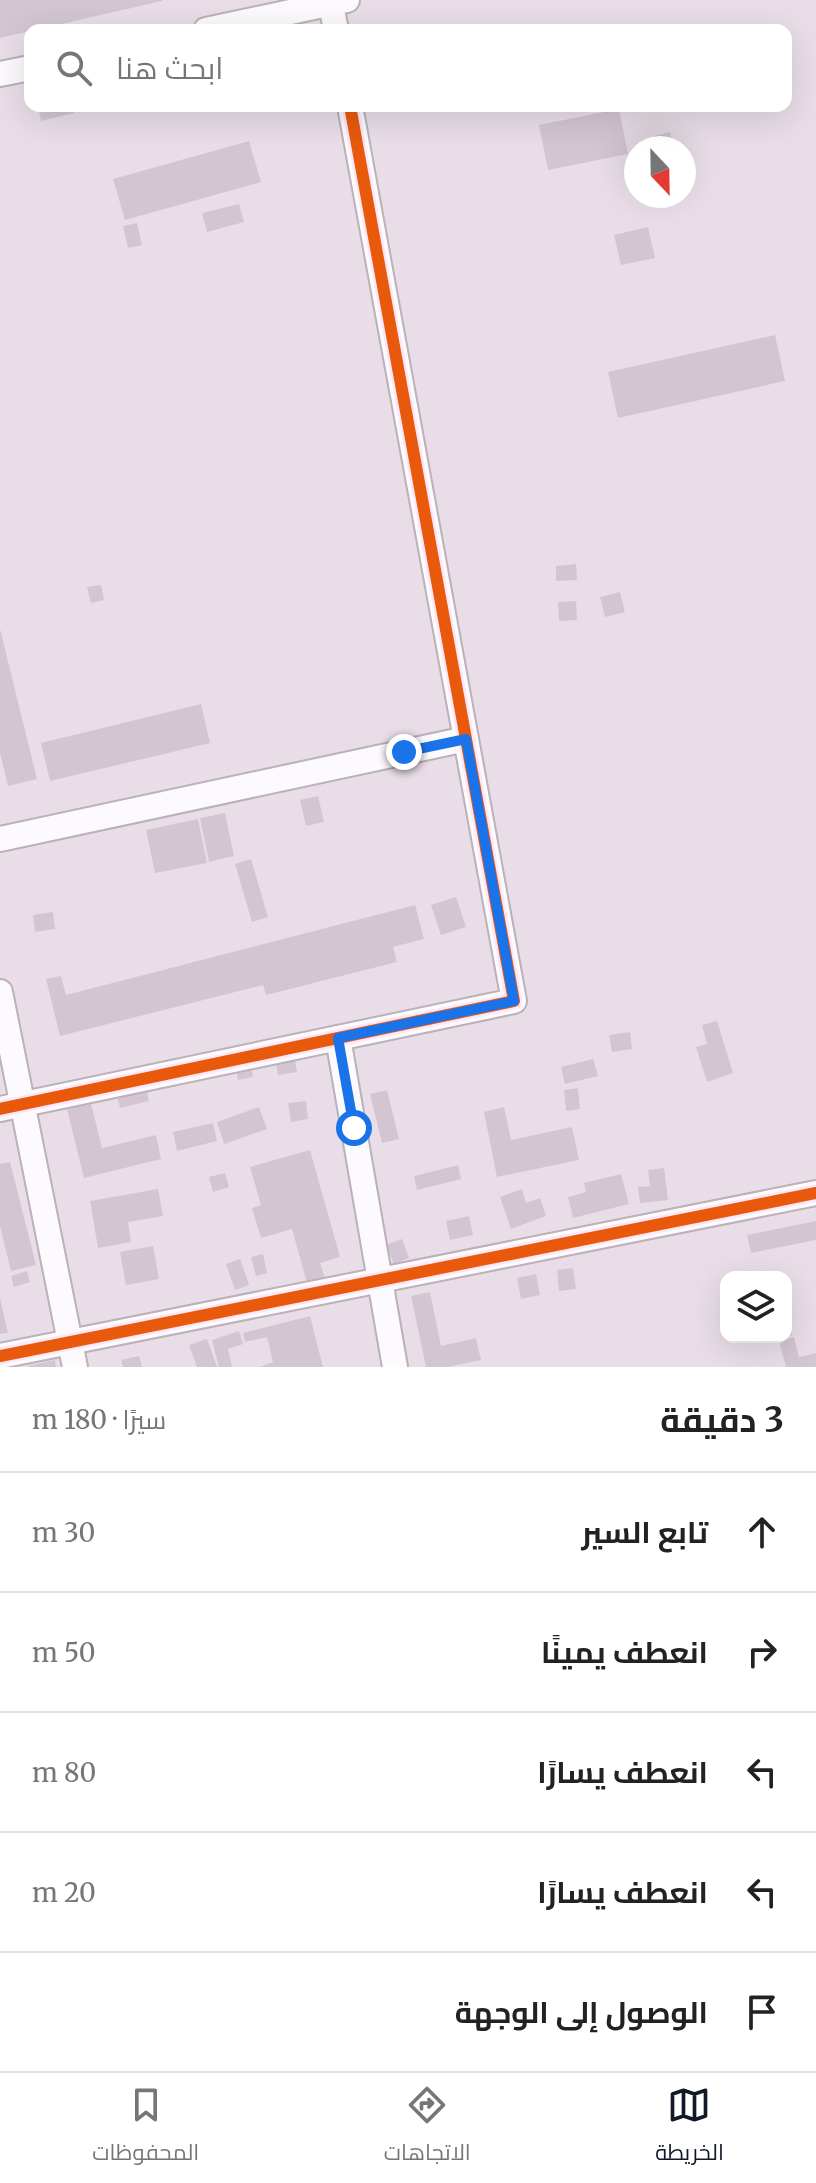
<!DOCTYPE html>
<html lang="ar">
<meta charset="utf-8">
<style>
body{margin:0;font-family:Merriweather,Cairo,serif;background:#f6f6f6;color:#222;direction:rtl}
.controls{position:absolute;right:24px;bottom:24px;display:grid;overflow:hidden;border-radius:16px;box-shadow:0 8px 32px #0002}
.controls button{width:72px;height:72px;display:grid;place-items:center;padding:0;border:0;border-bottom:2px solid #e0e0e0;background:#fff;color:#222;font:40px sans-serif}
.compass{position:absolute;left:624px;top:136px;width:72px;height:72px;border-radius:50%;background:#fff;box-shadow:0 8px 32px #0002;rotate:158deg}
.stop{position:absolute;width:24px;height:24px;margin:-18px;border:6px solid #1a73e8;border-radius:50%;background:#fff}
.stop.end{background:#1a73e8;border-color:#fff;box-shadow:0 2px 8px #0008}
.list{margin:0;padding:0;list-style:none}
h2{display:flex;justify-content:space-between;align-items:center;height:104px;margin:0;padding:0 32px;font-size:34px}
h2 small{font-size:26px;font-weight:400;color:#767676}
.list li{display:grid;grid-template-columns:52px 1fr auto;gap:24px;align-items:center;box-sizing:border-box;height:120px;padding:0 32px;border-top:2px solid #e0e0e0}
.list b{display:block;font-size:30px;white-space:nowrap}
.list em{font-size:26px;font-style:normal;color:#767676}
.icon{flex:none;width:44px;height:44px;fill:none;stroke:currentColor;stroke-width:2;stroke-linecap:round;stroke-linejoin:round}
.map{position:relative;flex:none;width:816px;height:1367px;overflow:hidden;direction:ltr}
.search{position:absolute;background:#fff;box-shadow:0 8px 32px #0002;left:24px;right:24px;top:24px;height:88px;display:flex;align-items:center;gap:20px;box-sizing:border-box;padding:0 28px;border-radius:16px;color:#767676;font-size:30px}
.sheet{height:704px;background:#fff}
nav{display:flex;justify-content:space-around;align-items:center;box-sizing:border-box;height:112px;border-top:2px solid #e0e0e0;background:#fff;font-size:22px;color:#767676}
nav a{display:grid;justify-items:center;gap:4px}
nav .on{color:#111827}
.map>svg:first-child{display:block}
</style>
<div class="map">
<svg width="816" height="1367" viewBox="0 0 816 1367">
<rect width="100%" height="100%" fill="#e9dee8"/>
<!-- building -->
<g fill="#d3c6d2">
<path d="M0,0H162V1L0,38Z"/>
<path d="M38,106H73L74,113L41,121Z"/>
<path d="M619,109L628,154L548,170L539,125Z"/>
<path d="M670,132L674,148H657L654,136Z"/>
<path d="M249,141L261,182L125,220L113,179Z"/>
<path d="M239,204L244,222L207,232L202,213Z"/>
<path d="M137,223L142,245L128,248L123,226Z"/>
<path d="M648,227L655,258L621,265L614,235Z"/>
<path d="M775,335L785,381L618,418L608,372Z"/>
<path d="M576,564L577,580L556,581V566Z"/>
<path d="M101,585L104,600L91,603L87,587Z"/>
<path d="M620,592L625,612L605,617L600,597Z"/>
<path d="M576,601L577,620L559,621L558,602Z"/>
<path d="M0,629L37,779L8,786L0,753Z"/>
<path d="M201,704L210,743L50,781L41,743Z"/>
<path d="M318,796L324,822L306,826L300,800Z"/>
<path d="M225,813L234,856L209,862L200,818Z"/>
<path d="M198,819L207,863L155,873L146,830Z"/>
<path d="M251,859L268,917L252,922L235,864Z"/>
<path d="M456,897L466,927L441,935L431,905Z"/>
<path d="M415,905L424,939L393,947L397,962L266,995L263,985L60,1036L46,979L61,976L66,995Z"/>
<path d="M53,912L55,929L35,932L33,915Z"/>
<path d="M717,1021L733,1073L707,1082L696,1047L707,1044L702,1025Z"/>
<path d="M630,1032L632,1049L612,1052L609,1035Z"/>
<path d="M294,1055L297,1072L278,1075L275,1058Z"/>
<path d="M250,1058L253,1077L238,1080L235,1061Z"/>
<path d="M593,1059L598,1076L565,1084L561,1067Z"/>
<path d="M145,1083L149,1101L120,1108L116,1090Z"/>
<path d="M578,1088L580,1109L566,1111L564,1090Z"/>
<path d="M387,1090L399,1139L382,1143L370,1094Z"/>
<path d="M89,1095L102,1148L156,1135L161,1159L84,1178L65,1101Z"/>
<path d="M306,1101L308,1119L291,1122L288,1103Z"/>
<path d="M259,1107L267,1129L224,1144L217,1122Z"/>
<path d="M504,1107L511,1140L572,1127L579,1160L497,1177L484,1112Z"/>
<path d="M213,1123L217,1141L177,1151L173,1132Z"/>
<path d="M310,1150L340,1257L320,1263L325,1278L307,1283L292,1229L261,1238L252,1208L261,1205L250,1167Z"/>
<path d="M10,1162L36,1265L11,1271L0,1226V1164Z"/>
<path d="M458,1165L461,1179L417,1190L414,1176Z"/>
<path d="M664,1168L668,1200L640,1203L638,1187L650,1186L648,1170Z"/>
<path d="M225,1173L229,1187L213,1192L209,1177Z"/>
<path d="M621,1174L629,1204L573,1218L568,1197L586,1192L584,1183Z"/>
<path d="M158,1189L163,1216L128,1222L131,1242L98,1248L90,1201Z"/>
<path d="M522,1189L526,1203L540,1198L546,1216L511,1229L500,1197Z"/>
<path d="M469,1216L473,1235L450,1240L446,1221Z"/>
<path d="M816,1221V1240L751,1253L747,1235Z"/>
<path d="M402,1239L409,1258L394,1264L386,1245Z"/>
<path d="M153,1246L159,1279L126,1285L120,1252Z"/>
<path d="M263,1254L267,1273L256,1276L251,1257Z"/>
<path d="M240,1259L249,1285L235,1290L226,1264Z"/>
<path d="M573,1268L576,1289L559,1291L557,1270Z"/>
<path d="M27,1271L30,1282L14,1287L11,1276Z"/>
<path d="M536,1274L540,1295L521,1299L517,1278Z"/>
<path d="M430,1292L441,1346L476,1338L481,1360L448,1367H426L411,1296Z"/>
<path d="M0,1298L8,1333L0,1334Z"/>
<path d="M786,1306L792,1335L786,1336Z"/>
<path d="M310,1316L323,1367H260L273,1362L267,1337L245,1342L243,1333Z"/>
<path d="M239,1331L243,1344L228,1349L232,1367H219L212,1340Z"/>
<path d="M794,1337L799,1357L816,1353V1367H786L779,1341Z"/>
<path d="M207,1339L217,1367H197L189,1345Z"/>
<path d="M139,1356L142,1367H123L121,1360Z"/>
<path d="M55,1360L56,1367H29L28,1366Z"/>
</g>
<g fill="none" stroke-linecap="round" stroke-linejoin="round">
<defs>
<g id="street">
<path d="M330,0L336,30"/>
<path d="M206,30L347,0"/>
<path d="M0,74L30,68"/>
<path d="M0,839L466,739"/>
<path d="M0,992L75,1367"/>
<path d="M338,1038L395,1367"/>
<path d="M0,1109L514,1001L350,106"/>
<path d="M0,1356L816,1193"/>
</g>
</defs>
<!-- street casing -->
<use href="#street" stroke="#bab1b9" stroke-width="28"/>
<!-- street -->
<use href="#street" stroke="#fcfafc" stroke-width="24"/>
<defs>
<g id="cycleway">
<path d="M0,1109L514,1001L350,106"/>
<path d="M0,1356L816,1193"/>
</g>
</defs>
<!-- cycleway casing -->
<use href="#cycleway" stroke="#fce6f9" stroke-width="17"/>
<!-- cycleway -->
<use href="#cycleway" stroke="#e8590c" stroke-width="12"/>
</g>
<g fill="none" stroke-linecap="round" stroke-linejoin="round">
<!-- route -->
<path stroke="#1a73e8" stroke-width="10" d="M354,1128L338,1038L514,1001L466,739L404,752"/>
</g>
</svg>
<div class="controls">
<button><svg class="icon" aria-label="layers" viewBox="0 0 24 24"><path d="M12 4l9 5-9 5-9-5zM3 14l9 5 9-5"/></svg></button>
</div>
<svg class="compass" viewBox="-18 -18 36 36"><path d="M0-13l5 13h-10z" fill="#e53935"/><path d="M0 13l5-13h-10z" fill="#767676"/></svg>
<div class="stop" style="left:354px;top:1128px"></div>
<div class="stop end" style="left:404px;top:752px"></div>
<div class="search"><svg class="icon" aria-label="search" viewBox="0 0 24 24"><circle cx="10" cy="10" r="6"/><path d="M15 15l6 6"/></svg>ابحث هنا</div>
</div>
<section class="sheet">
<h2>3 دقيقة<small>سيرًا · 180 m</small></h2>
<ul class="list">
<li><svg class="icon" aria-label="ahead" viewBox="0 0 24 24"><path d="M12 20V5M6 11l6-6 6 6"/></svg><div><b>تابع السير</b></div><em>30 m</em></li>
<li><svg class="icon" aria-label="right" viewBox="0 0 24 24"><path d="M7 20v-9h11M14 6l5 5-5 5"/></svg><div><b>انعطف يمينًا</b></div><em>50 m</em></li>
<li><svg class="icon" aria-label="left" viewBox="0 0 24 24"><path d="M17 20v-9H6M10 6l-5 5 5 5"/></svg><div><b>انعطف يسارًا</b></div><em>80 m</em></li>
<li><svg class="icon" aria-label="left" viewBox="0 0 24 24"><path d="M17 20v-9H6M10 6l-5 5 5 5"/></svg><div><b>انعطف يسارًا</b></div><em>20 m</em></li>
<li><svg class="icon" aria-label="arrive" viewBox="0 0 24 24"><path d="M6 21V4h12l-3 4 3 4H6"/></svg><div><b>الوصول إلى الوجهة</b></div></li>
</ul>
</section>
<nav>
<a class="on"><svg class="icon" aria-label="map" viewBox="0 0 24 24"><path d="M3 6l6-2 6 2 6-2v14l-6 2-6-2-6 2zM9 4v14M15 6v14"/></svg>الخريطة</a>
<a><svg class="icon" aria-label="directions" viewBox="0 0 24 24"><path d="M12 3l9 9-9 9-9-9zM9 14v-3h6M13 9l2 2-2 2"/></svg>الاتجاهات</a>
<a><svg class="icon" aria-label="saved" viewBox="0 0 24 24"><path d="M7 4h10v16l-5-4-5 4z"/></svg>المحفوظات</a>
</nav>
